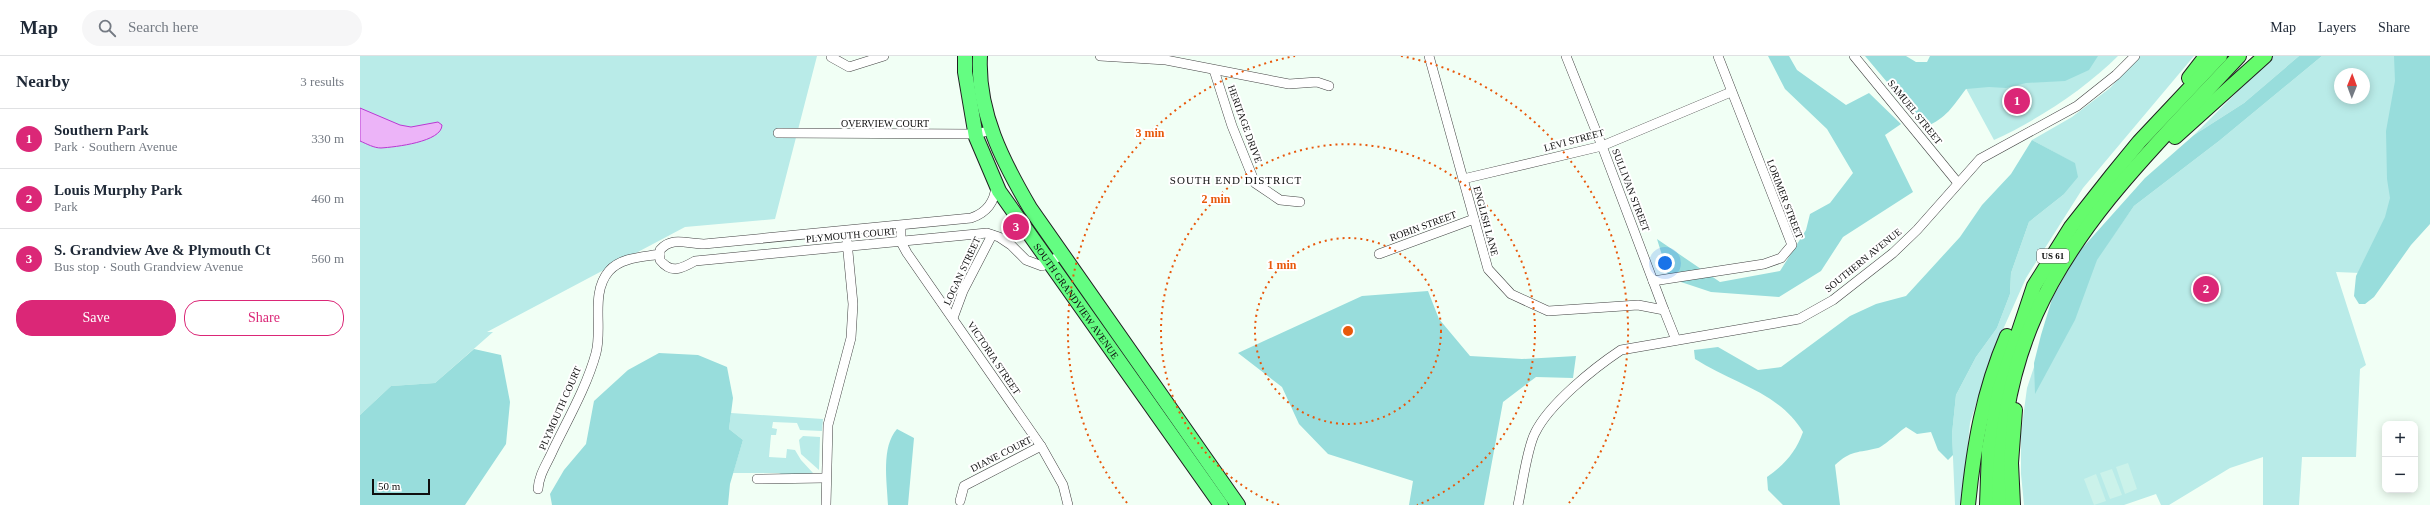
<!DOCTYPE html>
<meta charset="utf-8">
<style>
body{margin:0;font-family:"Times New Roman",serif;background:#f6f6f7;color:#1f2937}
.controls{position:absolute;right:12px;bottom:12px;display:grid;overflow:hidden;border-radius:8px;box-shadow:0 2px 10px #0003}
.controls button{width:36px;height:36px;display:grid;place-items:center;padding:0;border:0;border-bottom:1px solid #e0e1e3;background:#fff;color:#1f2937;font:20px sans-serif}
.compass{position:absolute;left:1974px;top:12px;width:36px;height:36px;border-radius:50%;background:#fff;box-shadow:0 2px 10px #0003;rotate:1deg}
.scale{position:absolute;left:12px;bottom:10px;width:58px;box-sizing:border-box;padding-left:4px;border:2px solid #0f0f0f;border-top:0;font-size:11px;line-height:14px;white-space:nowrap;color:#0f0f0f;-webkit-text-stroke:3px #fff;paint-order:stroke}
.you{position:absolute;left:1305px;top:207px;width:14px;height:14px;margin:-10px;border:3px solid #fff;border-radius:50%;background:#1a73e8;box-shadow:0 0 0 6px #1a73e833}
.badge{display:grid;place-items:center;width:26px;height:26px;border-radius:50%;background:#db2777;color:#fff;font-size:13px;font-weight:700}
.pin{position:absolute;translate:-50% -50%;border:2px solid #fff;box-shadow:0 1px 4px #0006}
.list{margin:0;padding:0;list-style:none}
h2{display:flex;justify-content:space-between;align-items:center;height:52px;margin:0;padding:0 16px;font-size:17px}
h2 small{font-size:13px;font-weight:400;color:#747a83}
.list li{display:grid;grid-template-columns:26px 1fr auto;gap:12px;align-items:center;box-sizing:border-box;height:60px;padding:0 16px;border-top:1px solid #e0e1e3}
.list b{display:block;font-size:15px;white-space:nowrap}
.list p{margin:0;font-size:13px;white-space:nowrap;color:#747a83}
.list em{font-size:13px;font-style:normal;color:#747a83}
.actions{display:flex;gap:8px;padding:12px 16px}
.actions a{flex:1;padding:9px 0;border:1px solid #db2777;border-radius:16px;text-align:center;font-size:14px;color:#db2777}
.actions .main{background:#db2777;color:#fff}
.icon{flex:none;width:22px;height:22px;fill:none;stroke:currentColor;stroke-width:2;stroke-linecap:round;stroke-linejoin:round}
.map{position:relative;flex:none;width:2070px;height:449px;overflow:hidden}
header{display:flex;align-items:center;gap:24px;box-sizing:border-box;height:56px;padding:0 20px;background:#fff;border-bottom:1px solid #e0e1e3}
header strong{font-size:19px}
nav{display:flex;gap:22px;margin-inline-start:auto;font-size:14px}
.search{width:280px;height:36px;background:#f6f6f7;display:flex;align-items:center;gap:10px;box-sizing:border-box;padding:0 14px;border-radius:22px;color:#747a83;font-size:15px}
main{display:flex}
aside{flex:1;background:#fff}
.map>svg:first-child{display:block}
</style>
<header>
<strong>Map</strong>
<div class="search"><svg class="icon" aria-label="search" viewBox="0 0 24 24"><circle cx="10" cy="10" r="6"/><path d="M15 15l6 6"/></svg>Search here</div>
<nav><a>Map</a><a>Layers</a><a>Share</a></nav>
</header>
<main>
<aside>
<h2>Nearby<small>3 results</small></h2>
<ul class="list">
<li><span class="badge">1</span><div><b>Southern Park</b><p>Park · Southern Avenue</p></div><em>330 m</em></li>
<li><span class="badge">2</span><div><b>Louis Murphy Park</b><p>Park</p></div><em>460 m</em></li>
<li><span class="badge">3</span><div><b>S. Grandview Ave &amp; Plymouth Ct</b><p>Bus stop · South Grandview Avenue</p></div><em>560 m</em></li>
</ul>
<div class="actions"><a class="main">Save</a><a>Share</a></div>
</aside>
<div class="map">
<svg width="2070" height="449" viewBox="0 0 2070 449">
<rect width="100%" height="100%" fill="#f1fff5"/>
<!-- green -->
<g fill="#b9ebe8" fill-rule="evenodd">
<path d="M0,0H457L415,163L325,171L127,276H133L75,327L31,330L0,359Z"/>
<path d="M1636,0H1758C1725,33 1676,65 1634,84L1595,12Z"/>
<path d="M1780,0H1834L1723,132L1666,222L1632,298L1610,367L1602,449H1595L1592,378L1596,339L1616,301L1637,272L1650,238L1651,217L1669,166L1703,139L1714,107L1672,84L1712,61L1750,32Z"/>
<path d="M1913,0H1939L1884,47L1834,79Z"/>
<path d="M1962,0H2066L2070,9L2025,218L1976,216L2006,309L2000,313L1996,401H1942L1939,449H1903V401L1870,412L1809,449H1801L1796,438L1764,449H1664L1661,418V377L1667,332L1686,275L1774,150L1859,85ZM1980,18H2004V42H1980Z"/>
<path d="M371,357L463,363L462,375L440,374L437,367L413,366L412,372L417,373L416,379H411L409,401L426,402L427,393L435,394L441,404L453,417L449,421L425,420L419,417H373L383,384L369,373Z"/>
<path d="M443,380L460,381L459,414L441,398L439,384Z"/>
</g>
<!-- forest -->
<g fill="#98dddc">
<path d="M1408,0H1429L1437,14L1486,49L1509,37L1541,68L1525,79L1553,136L1483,181L1461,215L1419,241L1351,236L1309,222L1297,183L1360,226L1420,215L1446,174L1450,158L1470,147L1493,117L1467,73L1425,33Z"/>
<path d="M1505,0H1546L1556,6H1567L1570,0H1738L1729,14L1705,25L1666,27L1646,32L1629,31L1606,33C1592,51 1587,62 1565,71Z"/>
<path d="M1939,0H1962L1859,85L1774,150L1737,204L1715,264L1675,338L1674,307L1681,279L1692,243L1717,198L1785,122L1834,79L1884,47Z"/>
<path d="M2034,0H2070V168L2051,189L2014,241L2005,248H1999L1994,240L1996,220L2025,161L2030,142L2027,123L2026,75L2035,25Z"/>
<path d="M1672,84L1715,107L1718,121L1703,139L1669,166L1651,217L1650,238L1637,272L1616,301L1596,339L1592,378L1593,399L1588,404L1578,394L1571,376L1557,378L1546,371C1540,375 1523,391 1518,392C1498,397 1491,394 1475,409L1480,449H1423L1408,434L1407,421C1424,409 1436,396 1443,376C1419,336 1372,327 1335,303L1334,294L1358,291L1398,314L1421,311L1490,260L1516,248L1546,240L1600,181L1622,149L1651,118Z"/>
<path d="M1068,235L1079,263L1110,300L1162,303L1216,300L1213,322L1176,321L1143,346L1124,449H1049L1053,425L968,398L939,368L922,331L878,297L1002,240Z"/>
<path d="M114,293L141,299L150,346L146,388L105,449H0V359L31,330L75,327Z"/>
<path d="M299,297L338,299L367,311L373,342L369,373L383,384L370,428L368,449H192L190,438L204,414L226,388L234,345L268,314Z"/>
<path d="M537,373L554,382L548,449H528C527,425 521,391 537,373Z"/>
</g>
<!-- pitch -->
<g fill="#cbf2ea">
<path d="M1768,407L1777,433L1765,438L1756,411Z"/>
<path d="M1752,413L1762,439L1750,443L1740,417Z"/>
<path d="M1736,418L1746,445L1734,449L1724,423Z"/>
</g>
<!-- water -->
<path fill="#ecb4f8" stroke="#ba38d2" d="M0,52L40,69L51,71L78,66L82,69C82,86 35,91 21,92C14,92 7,88 0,85Z"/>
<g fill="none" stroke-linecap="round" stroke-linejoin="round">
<defs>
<g id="minor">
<path d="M740,0L806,4L929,28L957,26L969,30"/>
<path d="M1069,0L1128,213L1151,238L1188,255L1278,249L1304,254L1316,284"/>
<path d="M1206,0L1242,90L1304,254"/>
<path d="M1494,0L1598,127"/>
<path d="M471,1L489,11L524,0"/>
<path d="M854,14L872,70L895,127L920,144L940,146"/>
<path d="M418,77L616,78L632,74"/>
<path d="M1103,123L1242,90L1371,36"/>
<path d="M636,129C635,146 626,157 611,162L344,188C327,188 312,180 300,194V204C311,218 321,213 335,205L627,177L639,181L651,189L666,204L682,210L703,198"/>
<path d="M541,170V186L547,197L681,390L703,429L708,449"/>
<path d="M1019,198L1114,163"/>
<path d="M1293,225L1404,208L1421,202L1432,189L1358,0"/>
<path d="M593,262L603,235L632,179"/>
<path d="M397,423L465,422"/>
<path d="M178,433C179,418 187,408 193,394C208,363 227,330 236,297C243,271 230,237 249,215C261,201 284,201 300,198"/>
<path d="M600,445L604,430L681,390"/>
<path d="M466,449L468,369L491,282L493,248L486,175"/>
<path d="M1158,449C1162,431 1167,392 1175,377C1189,348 1234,312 1261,294L1439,263L1473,244L1533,197L1557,174L1620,103L1717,50L1756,19L1775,0"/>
</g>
<g id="primary">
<path id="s1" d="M605,0V16L616,81L639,135L861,449"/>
<path d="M620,0C617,56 643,106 670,152L878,449"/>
</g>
<g id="trunk">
<path d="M1829,22L1846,0"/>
<path d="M1815,81L1905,0"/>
<path d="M1608,449C1614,389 1623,336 1647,280"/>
<path d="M1627,449L1629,393L1640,332L1674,230L1711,171L1752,119L1779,86L1860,0"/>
<path d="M1639,449C1639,383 1649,318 1676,258C1721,158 1806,79 1879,0"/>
<path d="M1653,449L1651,407L1655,354"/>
</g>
</defs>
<!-- minor casing -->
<use href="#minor" stroke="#424242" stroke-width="10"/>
<!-- primary casing -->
<use href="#primary" stroke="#202020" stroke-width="16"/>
<!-- trunk casing -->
<use href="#trunk" stroke="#202020" stroke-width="16"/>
<!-- minor -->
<use href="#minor" stroke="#fff" stroke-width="9"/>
<!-- primary -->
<use href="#primary" stroke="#64fd82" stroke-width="14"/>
<!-- trunk -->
<use href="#trunk" stroke="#65fb6c" stroke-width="14"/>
</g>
<!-- distance rings -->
<g fill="none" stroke="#e8590c" stroke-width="2" stroke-dasharray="2 4">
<circle cx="988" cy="275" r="93"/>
<path d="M919 449A187 187 0 1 1 1057 449"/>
<path d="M767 447A280 280 0 0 1 935 0M1041 0A280 280 0 0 1 1209 447"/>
</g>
<g text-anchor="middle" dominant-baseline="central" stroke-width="4" stroke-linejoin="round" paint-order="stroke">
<!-- shield labels -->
<rect fill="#fff" stroke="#575757" stroke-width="1" x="1677" y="193" width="32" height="14" rx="3"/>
<g font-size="9" font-weight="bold" fill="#0f0f0f">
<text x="1693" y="200">US 61</text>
</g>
<!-- street labels -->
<g font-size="10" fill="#0f0f0f" stroke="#fff">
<text transform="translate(1555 56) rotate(51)">SAMUEL STREET</text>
<text x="525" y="67">OVERVIEW COURT</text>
<text transform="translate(885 68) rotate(70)">HERITAGE DRIVE</text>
<text transform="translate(1214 84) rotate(-15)">LEVI STREET</text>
<text transform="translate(1271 134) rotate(69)">SULLIVAN STREET</text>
<text transform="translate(1425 143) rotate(69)">LORIMER STREET</text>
<text transform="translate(1126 165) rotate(75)">ENGLISH LANE</text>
<text transform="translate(1063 170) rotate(-20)">ROBIN STREET</text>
<text transform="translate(491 179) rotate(-5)">PLYMOUTH COURT</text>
<text transform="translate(1503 204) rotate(-39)">SOUTHERN AVENUE</text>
<text transform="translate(602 215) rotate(-65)">LOGAN STREET</text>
<text stroke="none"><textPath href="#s1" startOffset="275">SOUTH GRANDVIEW AVENUE</textPath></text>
<text transform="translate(634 302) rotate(56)">VICTORIA STREET</text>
<text transform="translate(200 352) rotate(-66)">PLYMOUTH COURT</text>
<text transform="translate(641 398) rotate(-27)">DIANE COURT</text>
</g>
<!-- neighbourhood labels -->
<g font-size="11" letter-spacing="1" fill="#0f0f0f" stroke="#fff">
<text x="876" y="124">SOUTH END DISTRICT</text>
</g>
</g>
<circle cx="988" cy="275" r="6" fill="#e8590c" stroke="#fff" stroke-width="2"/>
<g font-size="12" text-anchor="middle" font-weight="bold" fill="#e8590c" stroke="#fff" stroke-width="4" stroke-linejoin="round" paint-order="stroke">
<text x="790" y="81">3 min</text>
<text x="856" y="147">2 min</text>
<text x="922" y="213">1 min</text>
</g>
</svg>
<div class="controls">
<button>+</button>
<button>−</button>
</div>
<svg class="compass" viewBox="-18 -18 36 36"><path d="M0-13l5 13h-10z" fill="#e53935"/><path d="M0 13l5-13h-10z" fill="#747a83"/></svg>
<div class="scale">50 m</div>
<div class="you"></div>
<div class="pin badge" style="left:1657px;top:45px">1</div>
<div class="pin badge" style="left:1846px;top:233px">2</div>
<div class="pin badge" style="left:656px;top:171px">3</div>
</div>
</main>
